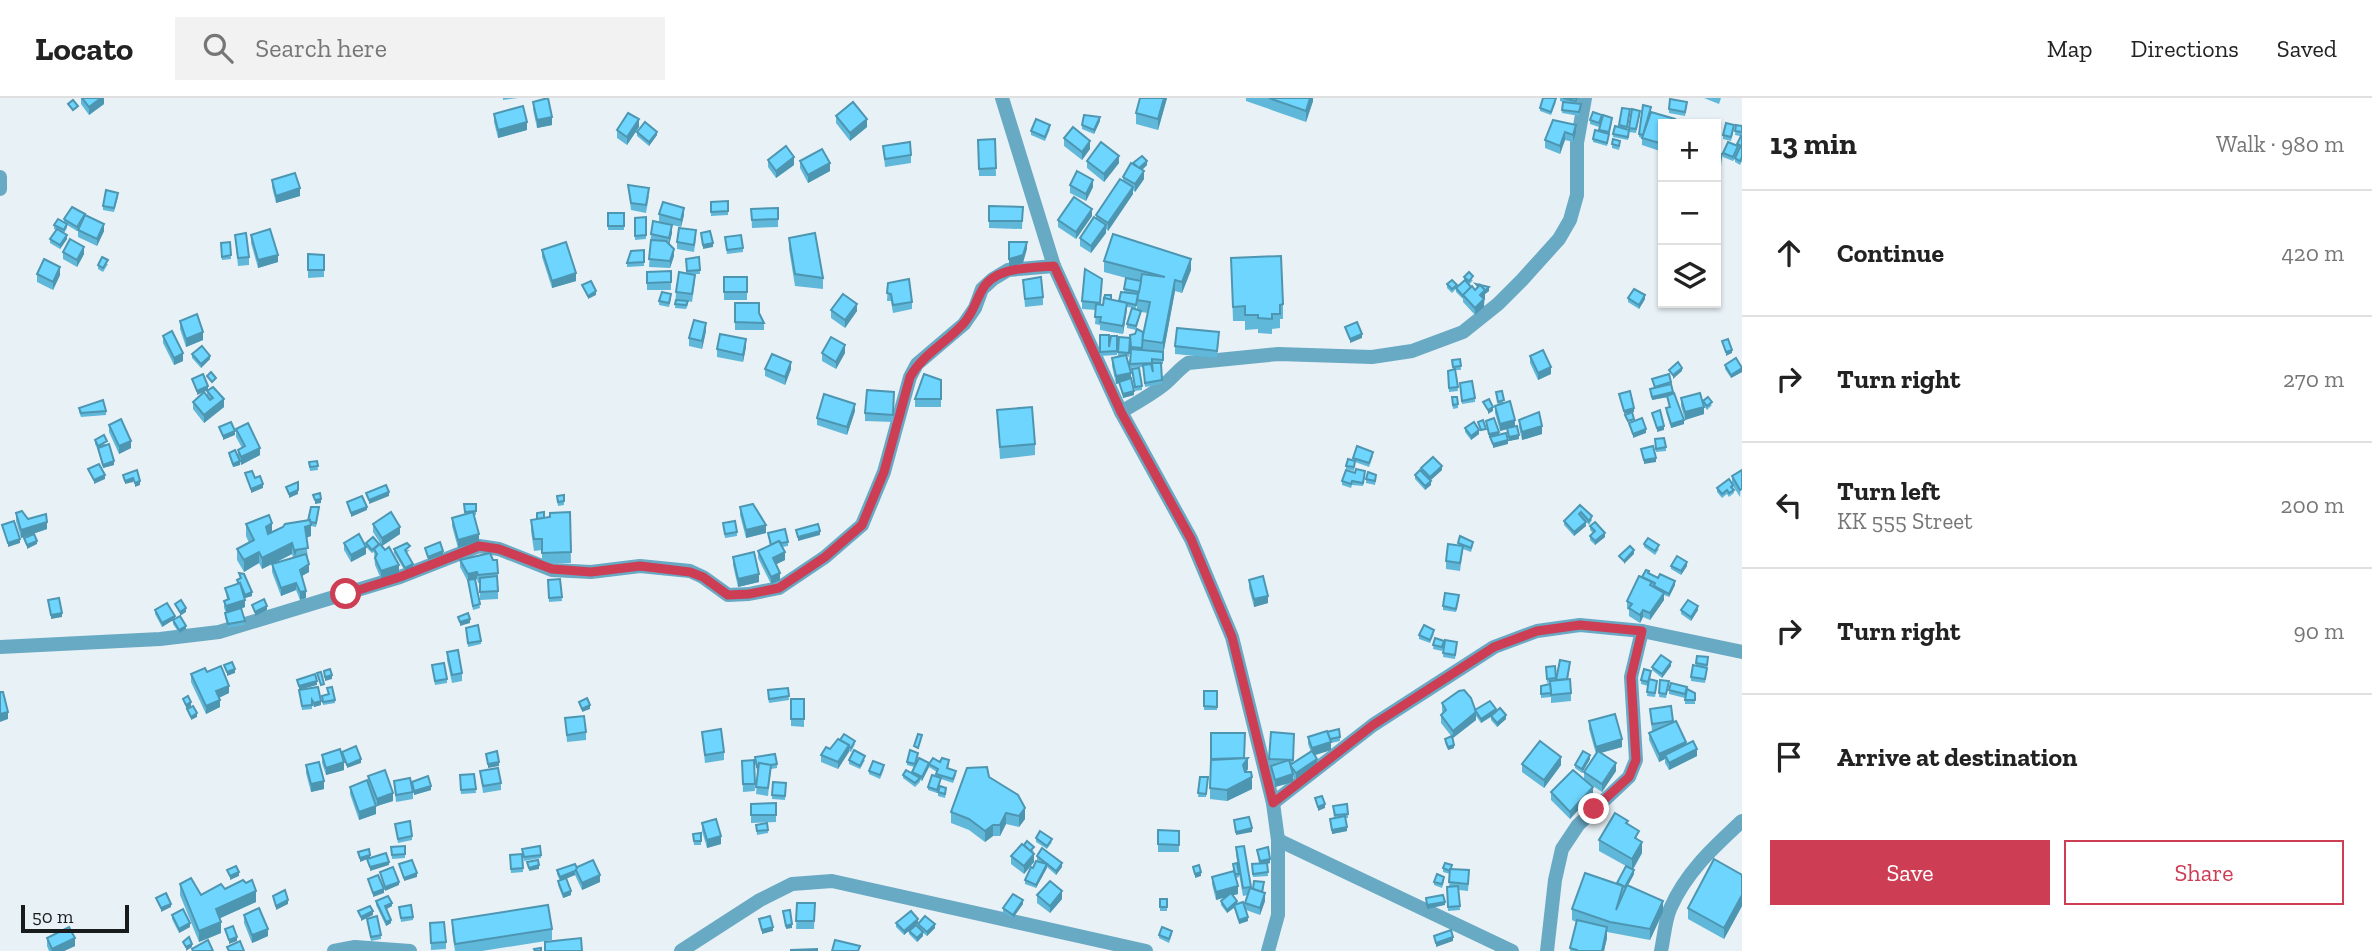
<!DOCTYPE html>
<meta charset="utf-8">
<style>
body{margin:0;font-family:"Zilla Slab",serif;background:#f2f2f2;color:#222}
.controls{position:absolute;right:21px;top:21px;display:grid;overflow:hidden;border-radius:0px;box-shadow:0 2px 5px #0004}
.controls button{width:63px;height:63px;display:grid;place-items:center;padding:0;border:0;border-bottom:2px solid #e0e0e0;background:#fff;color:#222;font:35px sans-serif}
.scale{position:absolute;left:21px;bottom:18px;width:108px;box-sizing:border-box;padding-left:7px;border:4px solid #191c1d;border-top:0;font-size:19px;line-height:24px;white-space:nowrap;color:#191c1d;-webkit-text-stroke:5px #e8f1f6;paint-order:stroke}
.stop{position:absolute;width:21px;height:21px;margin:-16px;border:5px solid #cd3d54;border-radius:50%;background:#fff}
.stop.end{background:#cd3d54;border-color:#fff;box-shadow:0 2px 7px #0008}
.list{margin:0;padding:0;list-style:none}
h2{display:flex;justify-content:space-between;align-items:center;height:91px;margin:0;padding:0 28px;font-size:30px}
h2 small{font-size:23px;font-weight:400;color:#767676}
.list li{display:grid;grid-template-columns:46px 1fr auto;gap:21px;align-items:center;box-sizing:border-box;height:126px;padding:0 28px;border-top:2px solid #e0e0e0}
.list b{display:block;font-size:26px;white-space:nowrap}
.list p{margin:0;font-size:23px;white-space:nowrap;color:#767676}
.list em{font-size:23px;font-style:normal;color:#767676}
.actions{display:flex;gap:14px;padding:21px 28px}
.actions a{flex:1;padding:16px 0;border:2px solid #cd3d54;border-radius:0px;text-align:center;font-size:24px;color:#cd3d54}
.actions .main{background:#cd3d54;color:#fff}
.icon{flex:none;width:38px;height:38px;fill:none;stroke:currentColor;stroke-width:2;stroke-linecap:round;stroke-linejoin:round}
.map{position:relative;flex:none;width:1742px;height:853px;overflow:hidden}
header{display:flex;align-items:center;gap:42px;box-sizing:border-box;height:98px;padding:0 35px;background:#fff;border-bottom:2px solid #e0e0e0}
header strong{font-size:33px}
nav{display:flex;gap:38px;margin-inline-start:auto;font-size:24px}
.search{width:490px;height:63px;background:#f2f2f2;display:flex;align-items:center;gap:18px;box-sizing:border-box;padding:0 24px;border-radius:0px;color:#767676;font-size:26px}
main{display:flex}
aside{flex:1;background:#fff}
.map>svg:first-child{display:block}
</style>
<header>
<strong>Locato</strong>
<div class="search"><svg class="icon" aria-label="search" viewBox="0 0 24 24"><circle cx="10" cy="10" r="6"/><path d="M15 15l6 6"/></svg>Search here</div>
<nav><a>Map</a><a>Directions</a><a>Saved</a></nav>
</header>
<main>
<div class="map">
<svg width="1742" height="853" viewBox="0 0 1742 853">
<rect width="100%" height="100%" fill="#e8f1f6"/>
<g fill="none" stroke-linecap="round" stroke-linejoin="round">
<!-- street -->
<g stroke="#68a9c4" stroke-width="14">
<path d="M1002,0L1054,168L1121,314L1191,441L1232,539L1273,705L1278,742V817L1268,853"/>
<path d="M0,79V91"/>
<path d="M1121,314C1136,305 1153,296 1166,285C1174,278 1179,271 1188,265L1278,256L1372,259L1412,253L1463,234L1498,206L1522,182L1559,141L1570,122L1577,97V45L1585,0"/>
<path d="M0,549L160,541L219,534L400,479L479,448L499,451L552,472L591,474L640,468L690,473L703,479L728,497L749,496L779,490L825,459L862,427L884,374L910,279L917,266L964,226L975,210L982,191L993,181L1008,172L1054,168"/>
<path d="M1273,705L1373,627L1494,549L1537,533L1580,527L1642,533L1742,554"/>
<path d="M1278,742L1512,853"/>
<path d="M334,853L355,849L410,853"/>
<path d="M681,853L760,802L792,786L832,783L1146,853"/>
<path d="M1547,853L1555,782L1562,751L1578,727L1629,679L1636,662L1631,579L1642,533"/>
<path d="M1661,853C1664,839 1665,823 1670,811C1686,774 1714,749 1742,723"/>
</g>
</g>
<!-- wall -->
<g fill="#5fb8da" fill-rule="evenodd">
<path d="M81,0H104V6L89,17L81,6Z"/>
<path d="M503,0H518L503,2Z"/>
<path d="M1167,0L1158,32L1136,26V15Z"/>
<path d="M1246,0H1313V3L1306,24L1246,3Z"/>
<path d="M1560,0H1578L1577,6H1581L1579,18L1562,15L1563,4L1560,3Z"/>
<path d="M1704,0H1721L1719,6Z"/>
<path d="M533,4L552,27L537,30L533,11Z"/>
<path d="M1556,4L1551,17L1540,13V10Z"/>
<path d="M1687,7L1685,18L1669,15V11Z"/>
<path d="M1622,10L1630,15L1627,31H1629L1632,11L1640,17L1636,35L1629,34L1628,42L1613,39V36L1619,29Z"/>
<path d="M1651,12L1649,19L1675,26H1663V54L1642,47V40L1639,39V36Z"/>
<path d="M494,16L527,32L498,40L494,24Z"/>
<path d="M836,18L867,29L850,43L836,25Z"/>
<path d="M1602,21L1599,29L1590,26V22Z"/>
<path d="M1553,22L1576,35L1573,44L1565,42L1560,56L1545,50V42Z"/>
<path d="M1100,23L1094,36L1082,31V27Z"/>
<path d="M1612,23L1607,48L1593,44V41L1599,33V32Z"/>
<path d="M1736,27L1742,28V63L1740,67L1735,64V61L1733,63L1723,59V55L1737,48L1740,38L1735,37Z"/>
<path d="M639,29L627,47L617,40V32Z"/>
<path d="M1050,31L1045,43L1031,37V33Z"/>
<path d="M1734,31L1731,43L1723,41V37Z"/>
<path d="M637,34L657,37L649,48L637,38Z"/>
<path d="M1064,40L1090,51L1082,62L1064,48Z"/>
<path d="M995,41L996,78H979L978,42Z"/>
<path d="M1612,46L1620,47L1619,52L1612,50Z"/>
<path d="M883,48L911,57V65L885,69Z"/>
<path d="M1716,55L1722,60L1719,85H1716Z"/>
<path d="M768,62L794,67L776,80L768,69Z"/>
<path d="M800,63L830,73L808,85L800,70Z"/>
<path d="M1087,63L1119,65L1104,84L1087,70Z"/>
<path d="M1133,65L1147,67L1142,72L1144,81L1135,94L1133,92V96L1108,133L1106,131V135L1091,155L1080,148V140L1096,121V117L1123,82V79L1133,67Z"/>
<path d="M272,82L300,98L276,105L272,89Z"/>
<path d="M628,87L649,98L646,115L631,112Z"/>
<path d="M1070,87L1093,89L1086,103L1070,95Z"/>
<path d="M118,99L114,114L103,112V108Z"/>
<path d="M728,103V117L711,118V104Z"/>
<path d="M989,108L1023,109L1022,131L989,130Z"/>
<path d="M778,110V129L752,130L751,111Z"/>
<rect x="608" y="115" width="16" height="17"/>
<path d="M659,116L684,117L681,129L659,124Z"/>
<path d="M1092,118L1076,141L1058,129V122Z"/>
<path d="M646,119V141L635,142V120Z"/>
<path d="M64,121L104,133L97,148L78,139V132L80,127L77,133L67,127V130L64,135L67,141L60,151L50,145V141L56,132L54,131V127L64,125Z"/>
<path d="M672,135L669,146L674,158L670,170L649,169L651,136Z"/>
<path d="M235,137L249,159V167L238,168Z"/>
<path d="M251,137L278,164L258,170L251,145Z"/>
<path d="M725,139L743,150V154L727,156Z"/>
<path d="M696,140L694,154L677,151V144Z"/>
<path d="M789,140L823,180V191L795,188L789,151Z"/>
<path d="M230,144L231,161L222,162L221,145Z"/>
<path d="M542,152L576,183L552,190L542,159Z"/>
<path d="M644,152V168L627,169V165Z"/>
<path d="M63,154L84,156L77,169L63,161Z"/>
<path d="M308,156L324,157V179L308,180Z"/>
<path d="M699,159L700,176H693L695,184L692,204L688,203V207L686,211L675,210L676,194L686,175V161Z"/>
<path d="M1231,160L1283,206V221H1280V230L1272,231V236L1258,235V231L1245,232V223H1233Z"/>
<path d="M1104,163L1191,172L1182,195L1175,193L1163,257V266H1161L1162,286L1145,289L1143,269L1130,270V237L1143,240L1148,215L1141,214L1136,232L1127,230V226L1137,212V202L1136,210L1127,209L1123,236L1100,232V227L1095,226L1096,212L1082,211V203L1102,189L1100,206L1103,207L1111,202L1119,203L1124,194L1126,180L1104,174Z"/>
<path d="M108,166L103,174L98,171V167Z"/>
<path d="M671,173V192H647V174Z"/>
<path d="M37,176L60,177L53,192L37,184Z"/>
<rect x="724" y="179" width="23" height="23"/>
<path d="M1464,179L1473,182L1469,187L1471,189L1475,192L1477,190L1476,186L1489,193L1485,196L1484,209L1475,217L1463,204V201L1456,194V191L1452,195L1447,190V186L1457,190L1464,183Z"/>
<path d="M1023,182L1043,199V207L1025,209Z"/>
<path d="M888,185L912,204V211L893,215L891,203H887Z"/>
<path d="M671,200L669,209L659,207V203Z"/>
<path d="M1628,200L1645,201L1639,211L1628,204Z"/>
<path d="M735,205L759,215L764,225V232H735Z"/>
<path d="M831,212L857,213L845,230L831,220Z"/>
<path d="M180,223L203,242L186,249L180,231Z"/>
<path d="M706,233L702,251L689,248V240Z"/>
<path d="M1100,237L1109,249L1117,238V257L1100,258Z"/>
<path d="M163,238L183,263L174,267L163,245Z"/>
<path d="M1119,239L1130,240L1129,259L1127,258L1134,297L1123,300L1119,285L1116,286L1112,268V260L1121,258H1118Z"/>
<path d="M1219,242L1217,260L1175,256V248Z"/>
<path d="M746,249L743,264L717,259V251Z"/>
<path d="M822,255H845L836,271L822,263Z"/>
<path d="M192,256L210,261L201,270L192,260Z"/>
<path d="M1530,258L1551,276L1538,282L1530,265Z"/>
<path d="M1460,261L1461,272H1455L1458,293L1449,294L1448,273L1453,272L1452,262Z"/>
<path d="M1725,267L1742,269V274L1731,280L1725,271Z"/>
<path d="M765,271H791L785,287L765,278Z"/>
<path d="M1132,271L1142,288V292L1135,293Z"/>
<path d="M1652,281L1671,286L1673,296L1684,326L1671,330L1666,314V310L1669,309L1667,299L1652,302L1650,291L1654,290Z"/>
<path d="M941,282V309H915V301Z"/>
<path d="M1460,285L1475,300V304L1462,306Z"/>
<path d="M207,293L224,309L204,325L193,311V304L207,298Z"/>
<path d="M1496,294L1504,305L1515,328L1519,341L1509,343L1507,331L1500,333L1495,315V308L1498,307Z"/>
<path d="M1452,299L1458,306V310L1453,311Z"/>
<path d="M1681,300L1703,306V303L1712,307L1707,312L1704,308V316L1685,322L1681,308Z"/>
<path d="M894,302L893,324L865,323V315Z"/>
<path d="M79,310L106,313V317L81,319L79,314Z"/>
<path d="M997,312L1035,346V357L1000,361Z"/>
<path d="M855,313L847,337L817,327V320Z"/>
<path d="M1519,322L1542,336L1522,342L1519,329Z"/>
<path d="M109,327L131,350L119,356L109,334Z"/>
<path d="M1465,330L1479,336L1471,342L1465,334Z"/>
<path d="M236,331L260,357L241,367L240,363V367L233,369L229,358V355L238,359V352L242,350L236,339Z"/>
<path d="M1655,341L1666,349V353L1656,354Z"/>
<path d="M95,342L107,347L114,367L103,370L98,352L95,346Z"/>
<path d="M1373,358L1369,369L1355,364L1354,373L1346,371V368L1353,362V360Z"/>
<path d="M317,363L318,372L310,373L309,367Z"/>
<path d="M1421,370L1442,372L1430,382L1431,387L1425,392L1415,381V377L1421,373Z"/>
<path d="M1742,372L1740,399L1733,388L1734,395L1729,399L1727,396L1722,400L1717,394V390L1732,385V378Z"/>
<path d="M1365,377L1363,388L1352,387L1351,390L1342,387V383Z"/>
<path d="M1376,380L1375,387L1366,385V381Z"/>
<path d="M564,397V407L558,408L557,398Z"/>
<path d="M464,406H476V417H474L479,444L458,450L452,428V420L465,417Z"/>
<path d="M1580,407L1592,422L1589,427L1581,418L1586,428L1574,438L1564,427V423Z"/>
<path d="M740,409L766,435L746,440L740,417Z"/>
<path d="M319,413L316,429L311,428V438L306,440L309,474L302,478L306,500L300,502L296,492L281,498L272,474V466L262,471L259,465L244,474L237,462V451L249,445L246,438V426L272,434L308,423ZM292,456L293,460L273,466Z"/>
<path d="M570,414L571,465L542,466V452L534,453L531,433V422Z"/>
<path d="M16,415L28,421L47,431L21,440L16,423Z"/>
<path d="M723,425L737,434V438L725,440Z"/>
<path d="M373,426L400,436L382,448L373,434Z"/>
<path d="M1590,428L1605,439L1595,447L1590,442V438L1593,435L1590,432Z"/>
<path d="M768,435L788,444V448L782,449L785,462L776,466L780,482L771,486L758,460V453L770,447Z"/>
<path d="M344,445L366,456L351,464L344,452Z"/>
<path d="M366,445L399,475L381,481L375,467L374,454L372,455L366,449Z"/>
<path d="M1458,445L1473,447L1471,454L1463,451L1460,473L1446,471V463L1458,448Z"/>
<path d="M1644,446L1659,451L1655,457L1644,449Z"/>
<path d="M394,451L410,452L406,455L413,470L405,473L394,455Z"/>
<path d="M733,459L759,484L738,489L733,467Z"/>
<path d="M460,462L498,475V501L480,502V485H478L477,481L475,482L480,510L473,512L468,484L460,469Z"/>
<path d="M1671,468H1687L1681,477L1671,471Z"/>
<path d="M239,475L252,498L245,500V509L241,511L245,527L228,530L225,519L226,515L224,510V503L227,502L225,490L237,486V482L240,481Z"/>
<path d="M1649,476L1675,487L1669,499L1664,497V502L1650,522L1643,519L1640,525L1629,518V512L1627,511V503L1642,480Z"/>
<path d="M560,481L562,503L549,504L548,482Z"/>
<path d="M1249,482L1268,505L1254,509L1249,490Z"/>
<path d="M1459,501L1456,514L1443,512V508Z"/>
<path d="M155,512L175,521L186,531L179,535L173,526V522L162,529L155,516Z"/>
<path d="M1681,512H1698L1691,523L1681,516Z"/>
<path d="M466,530L481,543V546L468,549Z"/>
<path d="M1434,536L1430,545L1419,541V537Z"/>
<path d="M1435,540L1444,543V545L1445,542L1457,544L1455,561L1443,559L1444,547L1442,553L1433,551Z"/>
<path d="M447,554L462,575V583L452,585L447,562Z"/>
<path d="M1708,563L1705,585L1691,583V579L1696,568V565Z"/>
<path d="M432,567L447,581V585L435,587Z"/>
<path d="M1570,567L1568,581L1571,595V603L1551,605V599L1541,600V588L1550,586V584L1547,585L1546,569L1555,568L1556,582Z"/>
<path d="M1671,568L1662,580L1652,572V569Z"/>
<path d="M207,574L229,595L219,600L220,609L206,616L191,584V576Z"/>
<path d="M1651,577L1650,581L1657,587L1655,599L1647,598L1648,588L1641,586V582Z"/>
<path d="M1660,582L1669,587L1666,600L1659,599Z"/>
<path d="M327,590L335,602V605L323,607L322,598L328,596Z"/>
<path d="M788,590L789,602L769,605L768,596Z"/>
<path d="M299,592L321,607L314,609L312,607V611L302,612Z"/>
<path d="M1669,592L1687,593L1685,600L1669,596Z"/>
<rect x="1204" y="593" width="13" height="19"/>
<path d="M1695,595V606H1685V602Z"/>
<path d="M791,601H804V629L791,628Z"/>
<path d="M1442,605L1475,612L1496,614L1506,621L1497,629L1491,622V619L1481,625L1476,618V622L1453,640L1452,639L1454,650L1448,652L1445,645V641L1452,639L1441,625V617L1443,615L1442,613Z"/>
<path d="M1671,608L1673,624L1686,647L1697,658L1669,672L1665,665V661L1659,664L1649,642V635L1652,633L1650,611Z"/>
<path d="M565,620L586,634V642L567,644Z"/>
<path d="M1589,623L1622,649L1601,655L1616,673L1602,694L1587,684L1593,696L1570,721L1551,702V694L1584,681V674L1596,656L1589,631Z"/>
<path d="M702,634L724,654V662L705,665Z"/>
<path d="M1271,634L1294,636L1293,665L1311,654L1308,646V639H1340V643L1331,645V652L1315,657L1317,668L1296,682L1293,679V684L1275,689L1271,675V669H1269Z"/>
<path d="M855,646L851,654L849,653L838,671L821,664V657L830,651Z"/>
<path d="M322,657L344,672L326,677L322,665Z"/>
<path d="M918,658L916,666L940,664L949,666L948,671L956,677L953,685L941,681L937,695L928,692V689L936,678L937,674L929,669L922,683L920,682V684L915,689L903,680V677L912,676L914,669L907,667V664Z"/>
<path d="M1244,660L1248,671L1246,674L1252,691L1227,703L1210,701V690Z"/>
<path d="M1590,661L1582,675L1575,670V667Z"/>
<path d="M754,662L755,693L743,694L742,663Z"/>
<path d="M849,662H865L860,671L849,666Z"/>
<path d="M755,663L777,666V670L771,671L768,698L756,696L758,673H757Z"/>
<path d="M1522,666L1561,667L1544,690L1522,674Z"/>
<path d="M306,667L324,691L311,694L306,675Z"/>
<path d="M884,671L880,681L869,676V673Z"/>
<path d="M480,673L501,685V692L483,695Z"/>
<path d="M474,676L476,695L461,696L460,677Z"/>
<path d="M368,678L393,703L377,708L368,686Z"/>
<path d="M989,679L1025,721L1019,729L1006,726L1000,738H993L985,744L969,732L951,725V714Z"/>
<path d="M1200,679H1208L1206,699H1198Z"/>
<path d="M394,683L412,686L431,692L414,697L413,690V701L396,704Z"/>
<path d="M773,684L786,685L785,702L772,701Z"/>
<path d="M350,689L376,716L359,722L350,696Z"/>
<path d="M938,694H946L945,700L938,698Z"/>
<path d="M776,705V724L751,725V706Z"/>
<path d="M1347,706L1348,720H1345L1347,733L1332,736L1330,721L1334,720L1333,711Z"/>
<path d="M702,725L721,746L707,750L702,733Z"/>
<path d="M395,726L412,738V742L398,745Z"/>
<path d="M1628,726L1639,743L1642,755L1633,772L1634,776L1628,787L1663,814L1650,842L1607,834V840L1604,853H1570L1576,824L1572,822V811L1617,786L1626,768L1599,753V742Z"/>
<path d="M756,727L768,732V735L757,737Z"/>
<path d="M1179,733V754H1158V746Z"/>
<path d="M701,735V747H694L693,736Z"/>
<path d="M1036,740L1052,744L1047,751L1036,744Z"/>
<path d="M1024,747L1034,753L1032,755L1034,764L1024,776L1011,766V758Z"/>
<path d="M405,748V760L392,761L391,749Z"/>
<path d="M1236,749L1251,790L1264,788L1263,794L1265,803L1260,817L1246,812L1248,823L1239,826L1234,810L1227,815L1221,807V803L1225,799L1216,802L1212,786V779L1233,773V766L1239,774L1236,757ZM1239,776L1243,798L1248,797L1245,805V811L1237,806L1233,797L1238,796L1236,780L1239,779Z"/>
<path d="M522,751L541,757V760L524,763Z"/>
<path d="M1257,752L1270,765L1267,766L1268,778L1253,779L1252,766H1259Z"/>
<path d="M522,756L523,774L511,775L510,757Z"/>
<path d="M1037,758L1062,769L1056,777L1047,769L1036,790L1025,786V782L1040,764L1037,762Z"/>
<path d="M577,770L600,784L582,792L575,777L566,781L571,797L563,800L558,787V783H560L557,776V772Z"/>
<path d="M1443,770L1452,771L1469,780L1468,793L1459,792L1460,812L1448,813L1447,789H1449L1450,776L1443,774Z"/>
<path d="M1742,777V808L1724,841L1688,821V810Z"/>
<path d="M1444,783L1442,790L1434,787V784Z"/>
<path d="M180,786L201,797L225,791L256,804L220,820L221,835L199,844L180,797Z"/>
<path d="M1037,797L1062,801L1050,815L1037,805Z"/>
<rect x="1160" y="801" width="7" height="12"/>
<path d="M376,803L392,808L386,811L391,825L386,828L376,807Z"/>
<path d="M797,805H815L814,831H796Z"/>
<path d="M1023,806L1013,820L1003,814V810Z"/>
<path d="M399,809L413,819V822L401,824Z"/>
<path d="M172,817L190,829L179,835L172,821Z"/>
<path d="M244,817L268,838L252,845L244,825Z"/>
<path d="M367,821L381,837V841L371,843Z"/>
<path d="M452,822L552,831V842L482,853H455L452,833Z"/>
<path d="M430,825L446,844V851L431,852Z"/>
<path d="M896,825H918L916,827L918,829V826L935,830L927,838L923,835V838L917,844L909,836V833L915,827L904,837L896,829Z"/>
<path d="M1172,836L1169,845L1159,840V837Z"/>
<path d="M47,840L75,848L64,853H49L47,848Z"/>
</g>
<!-- shaded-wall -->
<g fill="#4d96b2">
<path d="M101,0H104V6L89,17V9Z"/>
<path d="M1164,0H1167L1158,32V21Z"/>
<path d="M1310,0H1313V3L1306,24V13Z"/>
<path d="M552,19V27L537,30V22Z"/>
<path d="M1100,19V23L1094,36V32Z"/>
<path d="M639,21V29L627,47V39Z"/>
<path d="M867,21V29L850,43V35Z"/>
<path d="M527,24V32L498,40V32Z"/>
<path d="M1576,27V35L1573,44V37Z"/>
<path d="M657,34V37L649,48V44Z"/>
<path d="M1565,34V42L1560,56V48Z"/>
<path d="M1090,43V51L1082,62V54Z"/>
<path d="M1119,58V65L1104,84V76Z"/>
<path d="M794,59V67L776,80V73Z"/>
<path d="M1147,63V67L1139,75V71Z"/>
<path d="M830,65V73L808,85V77Z"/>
<path d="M1144,73V81L1135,94V86Z"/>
<path d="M1093,82V89L1086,103V96Z"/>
<path d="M1133,89V96L1108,133V125Z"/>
<path d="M300,90V98L276,105V98Z"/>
<path d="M684,110V117L681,129V122Z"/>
<path d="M1092,111V118L1076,141V134Z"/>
<path d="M104,126V133L97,148V141Z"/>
<path d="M672,127V135L669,148V140Z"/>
<path d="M1106,127V135L1091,155V148Z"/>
<path d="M67,137V141L60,151V147Z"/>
<path d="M1027,144V151L1023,165L1009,169V161Z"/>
<path d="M713,145V149L703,151V147Z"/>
<path d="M84,149V156L77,169V162Z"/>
<path d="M674,151V158L670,170V163Z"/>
<path d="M278,157V164L258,170V162Z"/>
<path d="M1191,161V172L1182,195V184Z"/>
<path d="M60,169V177L53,192V184Z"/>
<path d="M576,175V183L552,190V183Z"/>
<path d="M1175,182V193L1163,257V245Z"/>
<path d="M1489,189V193L1485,196V200L1480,205V197Z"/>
<path d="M596,193V197L588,201V198Z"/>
<path d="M1645,197V201L1639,211V207Z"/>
<path d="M1484,201V209L1475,217V210Z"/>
<path d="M1127,205V212L1123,236V228Z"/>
<path d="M857,206V213L845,230V222Z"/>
<path d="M706,225V233L702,251V243Z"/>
<path d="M203,234V242L186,249V241Z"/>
<path d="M1362,236V240L1350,245V241Z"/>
<path d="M746,241V249L743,264V257Z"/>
<path d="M845,247V255L836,271V264Z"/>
<path d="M1732,252V255L1726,258V254Z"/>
<path d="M183,255V263L174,267V260Z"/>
<path d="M210,258V261L201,270V266Z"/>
<path d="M791,264V271L785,287V279Z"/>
<path d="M1551,269V276L1538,282V275Z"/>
<path d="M1682,270V273L1673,281V277Z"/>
<path d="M1742,270V274L1731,280V277Z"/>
<path d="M1131,275V282L1116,286V278Z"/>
<path d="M208,288V292L197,297V293Z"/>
<path d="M1134,293V297L1123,300V296Z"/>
<path d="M1673,294V298L1652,302V299Z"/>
<path d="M224,301V309L204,325V317Z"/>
<path d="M855,306V313L847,337V329Z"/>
<path d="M1493,309V313L1488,316V312Z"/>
<path d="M1704,309V316L1685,322V314Z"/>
<path d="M1634,310V314L1624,316V313Z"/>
<path d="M1515,322V329L1500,333V326Z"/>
<path d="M1684,322V326L1671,330V326Z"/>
<path d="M1542,328V336L1522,342V334Z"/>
<path d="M1664,328V332L1657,334V330Z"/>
<path d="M1646,331V335L1633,340V336Z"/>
<path d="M1479,332V336L1471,342V338Z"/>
<path d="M235,333V337L223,342V338Z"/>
<path d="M1499,334V337L1489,340V336Z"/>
<path d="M1519,337V341L1509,343V339Z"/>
<path d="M1508,342V346L1493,350V346Z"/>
<path d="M131,343V350L119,356V348Z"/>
<path d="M260,350V357L241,367V359Z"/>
<path d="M1656,360V364L1644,366V362Z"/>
<path d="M114,363V367L103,370V367Z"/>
<path d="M240,363V367L233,369V366Z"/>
<path d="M1442,368V372L1430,383V379Z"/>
<path d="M105,377V381L94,386V382Z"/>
<path d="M133,380V384L125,386V383Z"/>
<path d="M140,383V387L135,389V385Z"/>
<path d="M1431,383V387L1425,392V388Z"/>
<path d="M263,386V390L251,395V391Z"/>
<path d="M298,392V396L289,400V396Z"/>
<path d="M389,394V398L369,406V402Z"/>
<path d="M321,401V405L315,406V402Z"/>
<path d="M367,409V412L351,419V415Z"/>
<path d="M47,424V431L21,440V432Z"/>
<path d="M1586,424V428L1574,438V434Z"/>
<path d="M272,425V436L266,441V429Z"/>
<path d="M311,427V438L305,440V429Z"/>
<path d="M766,427V435L746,440V432Z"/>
<path d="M400,429V436L382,448V440Z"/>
<path d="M820,433V437L798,443V439Z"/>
<path d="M1605,435V439L1595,447V443Z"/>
<path d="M479,436V444L458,450V442Z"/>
<path d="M20,441V445L8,449V445Z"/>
<path d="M37,443V446L27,451V447Z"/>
<path d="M292,445V456L262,471V460Z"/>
<path d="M366,449V456L351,464V457Z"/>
<path d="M1634,452V456L1624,466V463Z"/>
<path d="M443,453V457L428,462V459Z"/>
<path d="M259,454V465L244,474V462Z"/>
<path d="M785,454V462L773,468V460Z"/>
<path d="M1687,464V468L1681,477V473Z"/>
<path d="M309,466V474L300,479V472Z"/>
<path d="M413,466V470L405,473V470Z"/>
<path d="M399,467V475L381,481V473Z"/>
<path d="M477,474V481L468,484V476Z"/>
<path d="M780,475V482L771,486V479Z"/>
<path d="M759,476V484L738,489V481Z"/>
<path d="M1675,483V487L1669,499V496Z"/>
<path d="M296,485V492L281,498V490Z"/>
<path d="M306,493V500L300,502V494Z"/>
<path d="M252,494V498L245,500V497Z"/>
<path d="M1664,495V502L1650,522V515Z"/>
<path d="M1268,498V505L1254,509V501Z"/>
<path d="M245,502V509L226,515V508Z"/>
<path d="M267,508V512L255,518V514Z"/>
<path d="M1698,508V512L1691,523V519Z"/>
<path d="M186,510V514L180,518V514Z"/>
<path d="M1643,512V519L1640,525V517Z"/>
<path d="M62,515V519L51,521V517Z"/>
<path d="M175,518V521L162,529V525Z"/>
<path d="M470,521V525L460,528V524Z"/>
<path d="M186,528V531L179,535V532Z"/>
<path d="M1671,564V568L1662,580V576Z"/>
<path d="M235,571V575L227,578V574Z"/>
<path d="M332,577V581L325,583V579Z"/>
<path d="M317,583V587L299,592V588Z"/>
<path d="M229,588V595L216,601V593Z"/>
<path d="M220,602V609L206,616V608Z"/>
<path d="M321,603V607L314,609V605Z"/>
<path d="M191,604V608L186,611V607Z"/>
<path d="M590,607V611L582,614V611Z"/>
<path d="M1496,611V615L1481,625V621Z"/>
<path d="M8,614V621L0,624V616Z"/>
<path d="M1476,614V622L1453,640V633Z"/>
<path d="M197,615V619L191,622V619Z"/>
<path d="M1506,617V621L1497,629V625Z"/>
<path d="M1622,641V649L1596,656V649Z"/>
<path d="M1331,644V652L1312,658V650Z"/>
<path d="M1686,644V652L1665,657V661L1659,664V656Z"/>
<path d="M849,647V654L838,671V664Z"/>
<path d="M1454,647V650L1448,652V649Z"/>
<path d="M1697,651V658L1669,672V665Z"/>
<path d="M1590,657V661L1582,675V671Z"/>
<path d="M1561,659V667L1544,690V682Z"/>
<path d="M1248,660V671L1243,678V667Z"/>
<path d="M361,661V665L347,670V667Z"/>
<path d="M1317,661V668L1296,682V675Z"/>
<path d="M344,664V672L326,677V670Z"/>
<path d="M499,664V668L488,670V666Z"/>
<path d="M929,665V669L922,683V679Z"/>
<path d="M1616,665V673L1602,694V686Z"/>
<path d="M1293,676V684L1275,689V682Z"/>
<path d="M1252,679V691L1227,703V692Z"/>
<path d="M324,683V691L311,694V686Z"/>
<path d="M431,688V692L414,697V693Z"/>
<path d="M1593,689V696L1570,721V714Z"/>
<path d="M393,695V703L377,708V701Z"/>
<path d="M1325,706V710L1318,713V709Z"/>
<path d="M376,708V716L359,722V714Z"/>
<path d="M1025,710V721L1019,729V718Z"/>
<path d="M1006,715V726L1000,738V727Z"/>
<path d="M993,727V738L985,744V733Z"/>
<path d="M1347,729V733L1332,736V732Z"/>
<path d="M1252,730V734L1236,737V734Z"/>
<path d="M721,738V746L707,750V742Z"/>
<path d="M1642,744V755L1632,772V761Z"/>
<path d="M1034,756V764L1024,776V768Z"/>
<path d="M370,757V760L360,764V760Z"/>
<path d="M1270,761V765L1260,767V763Z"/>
<path d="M389,764V767L370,773V769Z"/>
<path d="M1062,765V769L1056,777V773Z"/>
<path d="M1047,766V770L1036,790V787Z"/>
<path d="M539,767V771L529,773V770Z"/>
<path d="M1634,772V776L1625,793V789Z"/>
<path d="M575,773V777L560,783V779Z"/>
<path d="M239,774V778L230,782V778Z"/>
<path d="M1201,774V778L1195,780V776Z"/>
<path d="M417,775V779L404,783V780Z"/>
<path d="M600,777V784L582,792V785Z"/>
<path d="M399,784V787L385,793V789Z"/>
<path d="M1238,788V796L1216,802V794Z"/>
<path d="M384,791V795L373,799V795Z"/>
<path d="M256,793V804L216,822V811Z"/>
<path d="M571,793V797L563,800V796Z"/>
<path d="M1062,793V801L1050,815V808Z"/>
<path d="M1265,795V803L1260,817V810Z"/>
<path d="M1742,797V808L1724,841V830Z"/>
<path d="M288,802V806L276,812V808Z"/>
<path d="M1023,802V806L1013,820V817Z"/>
<path d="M1237,803V807L1227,815V812Z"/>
<path d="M1663,803V814L1650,842V831Z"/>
<path d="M1445,804V807L1427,811V807Z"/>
<path d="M392,805V808L385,812V808Z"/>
<path d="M171,806V809L161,814V810Z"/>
<path d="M373,813V817L361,823V819Z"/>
<path d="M1248,819V823L1239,826V822Z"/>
<path d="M918,821V825L904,837V833Z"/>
<path d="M391,822V825L386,828V824Z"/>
<path d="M221,824V835L199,844V833Z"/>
<path d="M190,825V829L179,835V831Z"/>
<path d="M792,826V830L786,831V828Z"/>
<path d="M935,826V830L927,838V834Z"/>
<path d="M773,829V833L762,836V832Z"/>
<path d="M1607,829V840L1604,853H1602Z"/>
<path d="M268,831V838L252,845V837Z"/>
<path d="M923,834V838L917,844V840Z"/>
<path d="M237,839V843L229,846V842Z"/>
<path d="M1453,839V843L1436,849V845Z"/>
<path d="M75,840V848L64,853H52V851Z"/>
<path d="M192,846V849L186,853V849Z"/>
</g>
<!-- building -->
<g fill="#6ed6fe" stroke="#4d96b2" stroke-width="2">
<path d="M82,0H101L89,9Z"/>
<path d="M548,0L552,19L537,22L533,4Z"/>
<path d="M1140,0H1164L1158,21L1136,15Z"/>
<path d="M1269,0H1310L1306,13Z"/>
<path d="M1543,0H1556L1551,14L1540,10Z"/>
<path d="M1563,0H1577L1576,3Z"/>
<path d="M1670,1L1687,4L1685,14L1669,11Z"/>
<path d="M73,2L78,8L73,12L68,6Z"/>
<path d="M853,4L867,21L850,35L836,18Z"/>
<path d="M1563,4L1581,6L1579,14L1562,12Z"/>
<path d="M1643,7L1651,9L1643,37L1639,36Z"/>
<path d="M523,8L527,24L498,32L494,16Z"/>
<path d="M1622,10L1630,11L1627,29L1619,27Z"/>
<path d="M1632,11L1640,13L1636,31L1629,30Z"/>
<path d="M1593,14L1602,17L1599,25L1590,22Z"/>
<path d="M1651,14L1675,21L1673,26H1663V46L1642,40Z"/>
<path d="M628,15L639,21L627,39L617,32Z"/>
<path d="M1084,17L1100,19L1094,32L1082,27Z"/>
<path d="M1603,17L1612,20L1609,34L1599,32Z"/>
<path d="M1036,21L1050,27L1045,39L1031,33Z"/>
<path d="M1553,22L1576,27L1573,37L1565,34L1560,48L1545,42Z"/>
<path d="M645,24L657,34L649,44L637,34Z"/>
<path d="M1726,25L1734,27L1731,39L1723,37Z"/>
<path d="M1736,27L1742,28V34L1735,33Z"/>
<path d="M1615,28L1629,32L1628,39L1613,36Z"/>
<path d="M1073,29L1090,43L1082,54L1064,40Z"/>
<path d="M1595,32L1609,36L1607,45L1593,41Z"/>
<path d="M1741,38L1742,39V48L1737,46Z"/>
<path d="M995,41L996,70L979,71L978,42Z"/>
<path d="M1613,41L1620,43L1619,48L1612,46Z"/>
<path d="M910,44L911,57L885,61L883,48Z"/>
<path d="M1101,44L1119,58L1104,76L1087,63Z"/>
<path d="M1728,44L1738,48L1733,59L1723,55Z"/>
<path d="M786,48L794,59L776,73L768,62Z"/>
<path d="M1740,49L1742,50V59L1740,63L1735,60Z"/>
<path d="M822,51L830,65L808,77L800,63Z"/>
<path d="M1716,55L1722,56L1719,68L1716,67Z"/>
<path d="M1142,58L1147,63L1139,70L1133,65Z"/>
<path d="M1131,65L1144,73L1135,86L1123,79Z"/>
<path d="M1716,67L1720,68L1719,78L1716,77Z"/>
<path d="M1077,73L1093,82L1086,96L1070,87Z"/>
<path d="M295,75L300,90L276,98L272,82Z"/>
<path d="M1120,81L1133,89L1108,125L1096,117Z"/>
<path d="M628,87L649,90L646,107L631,105Z"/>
<path d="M106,92L118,95L114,110L103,108Z"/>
<path d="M1074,99L1092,111L1076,134L1058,122Z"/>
<path d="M728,103V113L711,114V104Z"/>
<path d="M663,104L684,110L681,122L659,116Z"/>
<path d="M989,108L1023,109L1022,123H989Z"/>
<path d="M72,109L85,116L77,129L64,121Z"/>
<path d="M778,110V121L752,122L751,111Z"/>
<rect x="608" y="115" width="16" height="13"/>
<path d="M85,117L104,126L97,141L78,132Z"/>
<path d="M646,119V137L635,138V120Z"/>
<path d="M1094,119L1106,127L1091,148L1080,140Z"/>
<path d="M58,121L67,126L64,132L54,127Z"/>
<path d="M653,123L672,127L669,140L651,136Z"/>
<path d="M679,130L696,132L694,147L677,144Z"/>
<path d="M57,131L67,137L60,147L50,141Z"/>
<path d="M270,131L278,157L258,162L251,137Z"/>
<path d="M710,133L713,145L703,147L701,135Z"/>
<path d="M246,135L249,159L238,160L235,137Z"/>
<path d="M815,135L823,180L795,176L789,140Z"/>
<path d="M1113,136L1191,161L1182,184L1175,182L1163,245L1142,242L1150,204L1137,202L1142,176L1165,179L1104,163Z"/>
<path d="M741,137L743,150L727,152L725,139Z"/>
<path d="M70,141L84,149L77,162L63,154Z"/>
<path d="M651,142L666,143L674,151L670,163L649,161Z"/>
<path d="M230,144L231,157L222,159L221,145Z"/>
<path d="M566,144L576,175L552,183L542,152Z"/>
<path d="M1009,144H1027L1023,157L1009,161Z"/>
<path d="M644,152V164L627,165L631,153Z"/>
<path d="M308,156L324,157V172H308Z"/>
<path d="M1281,158L1283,206L1280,207V216H1272V221L1258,220V217H1245V208L1233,209L1231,160Z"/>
<path d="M102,159L108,162L103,170L98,167Z"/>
<path d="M699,159L700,172L687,173L686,161Z"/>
<path d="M44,161L60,169L53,184L37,176Z"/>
<path d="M1085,171L1102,181L1100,205L1082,203Z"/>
<path d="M671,173V184L647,185V174Z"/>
<path d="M679,174L695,177L692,196L676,194Z"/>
<path d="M1469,174L1473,178L1469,183L1464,179Z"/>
<rect x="724" y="179" width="23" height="15"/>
<path d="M1041,179L1043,199L1025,201L1023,182Z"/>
<path d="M1126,180L1141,183L1139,194L1124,191Z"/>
<path d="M909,181L912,204L893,207L891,196L887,195L888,185Z"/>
<path d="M1452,182L1457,187L1452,191L1447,186Z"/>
<path d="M1465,182L1471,189L1463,198L1456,190Z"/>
<path d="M591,183L596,193L588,198L582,187Z"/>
<path d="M1476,186L1489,189L1485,193L1480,187L1479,189Z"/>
<path d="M1480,187L1485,192L1480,197L1484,201L1475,210L1463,197L1472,188L1475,192Z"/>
<path d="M1634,191L1645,197L1639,207L1628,200Z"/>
<path d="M662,194L671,196L669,205L659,203Z"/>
<path d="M1121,194L1138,196L1136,207L1119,203Z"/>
<path d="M843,196L857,206L845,222L831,212Z"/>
<path d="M1105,197H1111V202L1104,200Z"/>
<path d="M1104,200L1127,205L1123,228L1100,224L1101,219H1095L1096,206L1103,207Z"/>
<path d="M676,202L688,203L686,207L675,206Z"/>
<path d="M735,205H759V215L764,225L735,224Z"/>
<path d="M1132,210L1141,213L1136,228L1127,226Z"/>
<path d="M197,216L203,234L186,241L180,223Z"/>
<path d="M694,222L706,225L702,243L689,240Z"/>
<path d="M1357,224L1362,236L1350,241L1345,229Z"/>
<path d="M1177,230L1219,234L1217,253L1175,248Z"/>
<path d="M1137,231L1143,234L1142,250L1131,249L1130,237L1135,236Z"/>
<path d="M172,233L183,255L174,260L163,238Z"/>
<path d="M720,236L746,241L743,257L717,251Z"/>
<path d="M1100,237H1109V249L1111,238H1117V253L1100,254Z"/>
<path d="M831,239L845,247L836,264L822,255Z"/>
<path d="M1119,239L1130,240L1129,255L1118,254Z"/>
<path d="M1728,241L1732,252L1726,254L1722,243Z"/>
<path d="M202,248L210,258L201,266L192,256Z"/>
<path d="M1131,251L1163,254V262L1152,261V265L1130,266Z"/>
<path d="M1543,252L1551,269L1538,275L1530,258Z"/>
<path d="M772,256L791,264L785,279L765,271Z"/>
<path d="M1126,257L1131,275L1116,278L1112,260Z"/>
<path d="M1736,260L1742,270L1731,277L1725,267Z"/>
<path d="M1460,261L1461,268L1453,269L1452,262Z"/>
<path d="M1678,264L1682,270L1673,277L1669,272Z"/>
<path d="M1152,265H1161L1162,282L1145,285L1143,267L1151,266L1153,274Z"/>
<path d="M1139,270L1142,288L1135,289L1132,271Z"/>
<path d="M1455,271L1458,289L1449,290L1448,273Z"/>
<path d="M211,274L216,280L212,284L207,278Z"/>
<path d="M203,276L208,288L197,293L192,281Z"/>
<path d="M924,276L941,282V301H915Z"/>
<path d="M1669,276L1671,284L1655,289L1652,281Z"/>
<path d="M1131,280L1134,293L1123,296L1119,284Z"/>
<path d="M1472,283L1475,300L1462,303L1460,285Z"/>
<path d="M1671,286L1673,294L1652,299L1650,291Z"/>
<path d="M213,289L224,301L204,317L193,304L204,294L210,302L213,300L207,293Z"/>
<path d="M867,292L894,294L893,317L865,315Z"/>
<path d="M1502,293L1504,302L1498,304L1496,294Z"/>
<path d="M1630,293L1634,310L1624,313L1619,296Z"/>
<path d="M1674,295L1684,322L1671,326L1666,310L1670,309L1667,298Z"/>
<path d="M1700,295L1704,309L1685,314L1681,300Z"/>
<path d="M824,296L855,306L847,329L817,320Z"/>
<path d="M1452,299H1457L1458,306L1453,307Z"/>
<path d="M1708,299L1712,304L1707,308L1703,303Z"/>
<path d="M1489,301L1493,309L1488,312L1483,304Z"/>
<path d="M103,302L106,313L81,315L79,310Z"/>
<path d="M1510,303L1515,322L1500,326L1495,308Z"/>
<path d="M1032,309L1035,346L1000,349L997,312Z"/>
<path d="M1660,312L1664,328L1657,330L1652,315Z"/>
<path d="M1539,314L1542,328L1522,334L1519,322Z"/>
<path d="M1632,314L1634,321L1628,323L1625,317Z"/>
<path d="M1494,320L1499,334L1489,336L1486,323Z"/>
<path d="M1642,320L1646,331L1633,336L1629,325Z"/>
<path d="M121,321L131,343L119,348L109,327Z"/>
<path d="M1483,322L1486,331L1481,332L1478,324Z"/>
<path d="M231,324L235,333L223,338L219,329Z"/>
<path d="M1474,324L1479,332L1471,338L1465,330Z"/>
<path d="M248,325L260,350L241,359L238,352L245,348L236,331Z"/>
<path d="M1517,328L1519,337L1509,339L1507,330Z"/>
<path d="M1506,335L1508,342L1493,346L1490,339Z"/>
<path d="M104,337L107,343L98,348L95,342Z"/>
<path d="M1664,340L1666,349L1656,351L1655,341Z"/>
<path d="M109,346L114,363L103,367L98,350Z"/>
<path d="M1357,348L1373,354L1369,365L1353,360Z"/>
<path d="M1653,348L1656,360L1644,362L1641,351Z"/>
<path d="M235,352L240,363L233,366L229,355Z"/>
<path d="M1433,359L1442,368L1430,379L1421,370Z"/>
<path d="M1348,361L1355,363L1354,369L1346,368Z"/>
<path d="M317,363L318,368L310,369L309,364Z"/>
<path d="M99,366L105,377L94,382L88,371Z"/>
<path d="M1356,371L1365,373L1363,385L1352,383L1351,386L1342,383L1346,372L1355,375Z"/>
<path d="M137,372L140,383L135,385L133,380L125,383L123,377Z"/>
<path d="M1420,372L1431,383L1425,388L1415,377Z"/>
<path d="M1742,372V391L1740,392L1732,378Z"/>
<path d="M252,373L255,380L260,378L263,386L251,391L245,375Z"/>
<path d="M1368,374L1376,377L1375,383L1366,381Z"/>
<path d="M1729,381L1733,387L1731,389L1734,392L1729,395L1727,392L1722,396L1717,390Z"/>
<path d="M298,384V392L289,396L286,389Z"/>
<path d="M386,387L389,394L369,402L366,395Z"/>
<path d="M320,395L321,401L315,402L313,397Z"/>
<path d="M564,397V403L558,404L557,398Z"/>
<path d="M362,398L367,409L351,415L347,404Z"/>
<path d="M464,406H476V413L465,414Z"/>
<path d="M753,406L766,427L746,432L740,409Z"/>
<path d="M1580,407L1592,418L1589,423L1581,414L1579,416L1586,424L1574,434L1564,423Z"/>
<path d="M311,409H319L316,425L310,424V422L308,423Z"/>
<path d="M22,413L28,421L46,416L47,424L21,432L16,415Z"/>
<path d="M391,414L400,429L382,440L373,426Z"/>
<path d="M473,414L479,436L458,442L452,420Z"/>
<path d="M544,414V420L537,421V415Z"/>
<path d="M570,414L571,454L542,455V441H534L531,422L550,419V415Z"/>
<path d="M269,417L272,425L266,429L268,436L283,429L285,426L310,422L311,427L305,429L308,450L296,452L295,455L292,445L262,460L259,454L244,462L237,451L254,442L246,426Z"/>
<path d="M14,423L20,441L8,445L2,427Z"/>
<path d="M735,423L737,434L725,436L723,425Z"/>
<path d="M1595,424L1605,435L1595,443L1590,438L1595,433L1590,428Z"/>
<path d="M818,426L820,433L798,439L796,432Z"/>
<path d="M785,431L788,444L781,445L779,443L771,447L768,435Z"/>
<path d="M34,436L37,443L27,447L24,440Z"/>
<path d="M359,436L366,449L351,457L344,445Z"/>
<path d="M1460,438L1473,444L1471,450L1458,445Z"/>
<path d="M373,439L379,446L372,452L366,445Z"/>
<path d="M1648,440L1659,447L1655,453L1644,446Z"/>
<path d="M779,443L785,454L773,460L780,475L771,479L758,453Z"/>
<path d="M440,444L443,453L428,459L425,450Z"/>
<path d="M407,445L410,448L405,452L413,466L405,470L394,451Z"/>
<path d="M380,446L385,452L389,449L399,467L381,473L375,460L377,456L374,451Z"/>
<path d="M1448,446L1463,448L1460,465L1446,463Z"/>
<path d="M1630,448L1634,452L1624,463L1619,458Z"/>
<path d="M754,454L759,476L738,481L733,459Z"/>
<path d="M490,455L493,462H497L498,475L478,477L477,474L468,476L460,462Z"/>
<path d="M306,456L309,466L300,472L306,493L300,494L296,485L281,490L272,466Z"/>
<path d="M1677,458L1687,464L1681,473L1671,468Z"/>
<path d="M1646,472L1649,473L1648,475L1658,480L1660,476L1675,483L1669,496L1654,488L1655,485L1642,479Z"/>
<path d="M239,475L244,476L252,494L245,497L240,485L239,486L237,482L241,480Z"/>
<path d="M497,478L498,493L480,494V480Z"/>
<path d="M1263,478L1268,498L1254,501L1249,482Z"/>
<path d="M1639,478L1652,484L1650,487L1664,495L1650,515L1643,512L1640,517L1629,510L1632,506L1627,503Z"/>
<path d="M475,481L480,506L473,508L468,482Z"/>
<path d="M560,481L562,499L549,500L548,482Z"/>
<path d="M240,485L245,502L226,508L224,503L229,501L225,490Z"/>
<path d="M1445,495L1459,497L1456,511L1443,508Z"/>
<path d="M59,500L62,515L51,517L48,502Z"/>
<path d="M264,501L267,508L255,514L252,507Z"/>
<path d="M181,502L186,510L180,514L175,506Z"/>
<path d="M1688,502L1698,508L1691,519L1681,512Z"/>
<path d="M167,505L175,518L162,525L155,512Z"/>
<path d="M241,510L245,523L228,526L225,515Z"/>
<path d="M468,515L470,521L460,524L458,519Z"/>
<path d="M180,518L186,528L179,532L173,522Z"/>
<path d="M478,527L481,543L468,545L466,530Z"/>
<path d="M1424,527L1434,532L1430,542L1419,537Z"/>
<path d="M1435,540L1444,543L1442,549L1433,547Z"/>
<path d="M1445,542L1457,544L1455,557L1443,555Z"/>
<path d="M458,552L462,575L452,577L447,554Z"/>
<path d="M1661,557L1671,564L1662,576L1652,569Z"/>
<path d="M1697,558L1708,559L1707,567L1696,565Z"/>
<path d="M1560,562L1570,564L1567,581L1556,582Z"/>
<path d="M232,564L235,571L227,574L224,567Z"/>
<path d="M444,565L447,581L435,583L432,567Z"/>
<path d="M1693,567L1707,570L1705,581L1691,579Z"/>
<path d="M221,568L229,588L216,593L220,602L206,608L191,576L205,570L207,574Z"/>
<path d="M1555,568L1556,580L1547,581L1546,569Z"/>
<path d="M330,571L332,577L325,579L324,573Z"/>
<path d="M1644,571L1651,573L1648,584L1641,582Z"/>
<path d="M321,574L324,586L321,587L317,575Z"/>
<path d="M315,576L317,583L299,588L297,582Z"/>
<path d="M1570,581L1571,595L1551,597L1550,583Z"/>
<path d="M1649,581L1657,583L1655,595L1647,594Z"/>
<path d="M1660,582L1669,583L1666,596L1659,595Z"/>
<path d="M1671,585L1687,589L1685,596L1669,592Z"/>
<path d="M1550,586L1551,595L1541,596V588Z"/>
<path d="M318,589L321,603L314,605L312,602V607L302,608L299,592Z"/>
<path d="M332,589L335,602L323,604L322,598L329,596L327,590Z"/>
<path d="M788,590L789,598L769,601L768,592Z"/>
<path d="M1687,591L1695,595V602H1685Z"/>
<path d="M1464,592L1471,600L1476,614L1453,633L1441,617L1446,612L1442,605L1459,593Z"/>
<path d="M1204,593H1217V609L1204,608Z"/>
<path d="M0,594H3L8,614L0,616Z"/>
<path d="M188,598L191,604L186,607L183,601Z"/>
<path d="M587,600L590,607L582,611L579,604Z"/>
<rect x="791" y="601" width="13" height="20"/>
<path d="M1490,603L1496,611L1481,621L1475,612Z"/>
<path d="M193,608L197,615L191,619L187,611Z"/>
<path d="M1671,608L1673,623L1652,626L1650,611Z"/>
<path d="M1500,610L1506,617L1497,625L1491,618Z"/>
<path d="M1615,616L1622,641L1596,649L1589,623Z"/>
<path d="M584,618L586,634L567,637L565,620Z"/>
<path d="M1676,623L1686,644L1659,656L1649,635Z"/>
<path d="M721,631L724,654L705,657L702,634Z"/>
<path d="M1339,631L1340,639L1330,641L1327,634Z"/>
<path d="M1327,633L1331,644L1312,650L1308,639Z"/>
<path d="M1271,634L1294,636L1293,662L1269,661Z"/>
<path d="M1211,635H1245L1244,660L1211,661Z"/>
<path d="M844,636L855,643L851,650L849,649V647L840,642Z"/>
<path d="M918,636L922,637L918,650L914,648Z"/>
<path d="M1452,638L1454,647L1448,649L1445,641Z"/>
<path d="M838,641L849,647L838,664L821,657L826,649L830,651Z"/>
<path d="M1540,643L1561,659L1544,682L1522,666Z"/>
<path d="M1693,643L1697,651L1669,665L1665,657Z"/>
<path d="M356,648L361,661L347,667L342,654Z"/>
<path d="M340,651L344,664L326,670L322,657Z"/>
<path d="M854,652L865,658L860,668L849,662Z"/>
<path d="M910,652L918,655L915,666L907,664Z"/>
<path d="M497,653L499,664L488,666L486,656Z"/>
<path d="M1312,653L1317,661L1296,675L1290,667Z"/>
<path d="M1583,653L1590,657L1582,671L1575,667Z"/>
<path d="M1598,653L1616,665L1602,686L1584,674Z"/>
<path d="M775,656L777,666L770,667L759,665L758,669H757L755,659Z"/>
<path d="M919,660L929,665L922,679L912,674Z"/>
<path d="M933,660L940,664L942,660L949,662L947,670L956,673L953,681L936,676L938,671L929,666Z"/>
<path d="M1248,660L1243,667L1245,674H1251L1252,679L1227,692L1210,690L1211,662Z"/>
<path d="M754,662L755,686H743L742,663Z"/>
<path d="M1289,662L1293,676L1275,682L1271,668Z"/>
<path d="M873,663L884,667L880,677L869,673Z"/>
<path d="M319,664L324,683L311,686L306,667Z"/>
<path d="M759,665L771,667L768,690L756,689Z"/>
<path d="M987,669L989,679L1018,697L1025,710L1019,718L1006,715L1000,727H993L985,733L969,721L951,714L967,670Z"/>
<path d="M498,670L501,685L483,688L480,673Z"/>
<path d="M385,672L393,695L377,701L368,678Z"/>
<path d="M906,672L920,680L915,685L903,677Z"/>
<path d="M1573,672L1593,689L1570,714L1551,694Z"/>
<path d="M474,676L476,691L461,692L460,677Z"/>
<path d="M932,677L941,680L937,692L928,689Z"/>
<path d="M428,678L431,688L414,693L412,684Z"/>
<path d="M1200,679H1208L1206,696L1198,695Z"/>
<path d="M410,680L413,694L396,697L394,683Z"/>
<path d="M367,682L376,708L359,714L350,689Z"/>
<path d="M773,684L786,685L785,698L772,697Z"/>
<path d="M940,688L946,690L945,696L938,694Z"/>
<path d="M1322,698L1325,706L1318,709L1315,700Z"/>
<path d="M776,705V717H751V706Z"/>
<path d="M1347,706L1348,716L1335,717L1333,708Z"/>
<path d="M1615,715L1628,723L1626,725L1639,733L1635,740L1642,744L1632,761L1599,742Z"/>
<path d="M1345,718L1347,729L1332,732L1330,721Z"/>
<path d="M1249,719L1252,730L1236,734L1234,722Z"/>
<path d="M716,721L721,738L707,742L702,725Z"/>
<path d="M410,723L412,738L398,741L395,726Z"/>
<path d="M767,725L768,732L757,733L756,727Z"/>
<path d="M1158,732L1179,733V747L1158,746Z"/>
<path d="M1040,733L1052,741L1047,748L1036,740Z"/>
<path d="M701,735V743H694L693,736Z"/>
<path d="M1027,743L1034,749L1030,753L1024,747Z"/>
<path d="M1022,746L1034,756L1024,768L1011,758Z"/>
<path d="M405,748V756L392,757L391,749Z"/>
<path d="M540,748L541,757L524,759L522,751Z"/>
<path d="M1244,748L1251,789L1243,790L1236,749Z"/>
<path d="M1268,749L1270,761L1260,763L1257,752Z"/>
<path d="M1042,750L1062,765L1056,773L1037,758Z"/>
<path d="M369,751L370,757L360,760L358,754Z"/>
<path d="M386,755L389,764L370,769L367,761Z"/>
<path d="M522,756L523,770L511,771L510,757Z"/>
<path d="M1714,761L1742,777V797L1724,830L1688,810Z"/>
<path d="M412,762L417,775L404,780L399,766Z"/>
<path d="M538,762L539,767L529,770L527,764Z"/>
<path d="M593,762L600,777L582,785L575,770Z"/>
<path d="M1036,763L1047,766L1036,787L1025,782L1031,769L1033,770Z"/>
<path d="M1237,765L1239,776H1235L1233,766Z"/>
<path d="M1267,765L1268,774L1253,776L1252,766Z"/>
<path d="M1445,765L1452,767L1450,773L1443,770Z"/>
<path d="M575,766L577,770L575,773L560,779L557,772Z"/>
<path d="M1199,767L1201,774L1195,776L1193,769Z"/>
<path d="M236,768L239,774L230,778L227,772Z"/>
<path d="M1626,768L1634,772L1625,789L1617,785Z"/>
<path d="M393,769L399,784L385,789L380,774Z"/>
<path d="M1450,771L1469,772L1468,786L1449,784Z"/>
<path d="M1234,773L1238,788L1216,794L1212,779Z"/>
<path d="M1585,775L1623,788L1616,812L1627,787L1663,803L1650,831L1610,824L1572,811Z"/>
<path d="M1437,776L1444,779L1442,786L1434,784Z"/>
<path d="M378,777L384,791L373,795L368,781Z"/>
<path d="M191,780L201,797L221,786L225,791L243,782L246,785L252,782L256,793L216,811L221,824L199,833L180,786Z"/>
<path d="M566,780L571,793L563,796L558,783Z"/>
<path d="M1050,783L1062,793L1050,808L1037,797Z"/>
<path d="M1254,783L1264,784L1262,794L1253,791Z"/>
<path d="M1458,788L1460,808L1448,809L1447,789Z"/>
<path d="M1250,790L1265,795L1260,810L1245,805Z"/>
<path d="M285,792L288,802L276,808L273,798Z"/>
<path d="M166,795L171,806L161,810L156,800Z"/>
<path d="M1231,795L1237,803L1227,812L1221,803Z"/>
<path d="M1013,796L1023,802L1013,817L1003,810Z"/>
<path d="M1443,797L1445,804L1427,807L1426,800Z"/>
<path d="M388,798L392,805L385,808L391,822L386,824L376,803Z"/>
<rect x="1160" y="801" width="7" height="8"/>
<path d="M1243,804L1248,819L1239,822L1234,807Z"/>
<path d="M797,805H815L814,823H796Z"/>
<path d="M411,807L413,819L401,820L399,809Z"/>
<path d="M548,807L552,831L455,846L452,822Z"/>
<path d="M370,808L373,813L361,819L358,813Z"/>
<path d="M259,810L268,831L252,837L244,817Z"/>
<path d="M183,811L190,825L179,831L172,817Z"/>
<path d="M790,812L792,826L786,828L783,813Z"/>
<path d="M911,813L918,821L904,833L896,825Z"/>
<path d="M377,818L381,837L371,839L367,821Z"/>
<path d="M770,818L773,829L762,832L759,821Z"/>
<path d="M925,818L935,826L927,834L918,826Z"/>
<path d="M1577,822L1607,829L1602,853H1577V852L1570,850Z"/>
<path d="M444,824L446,844L431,845L430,825Z"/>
<path d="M916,827L923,834L917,840L909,833Z"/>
<path d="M233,828L237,839L229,842L225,831Z"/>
<path d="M69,829L75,840L52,851L47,840Z"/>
<path d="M1162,829L1172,833L1169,841L1159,837Z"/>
<path d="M1451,832L1453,839L1436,845L1434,838Z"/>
<path d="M189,839L192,846L186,849L183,844Z"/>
<path d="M581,840L582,853H545V844Z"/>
<path d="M208,842L213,853H193L192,851Z"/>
<path d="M835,842L860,848L858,853H832Z"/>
<path d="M240,843L244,853H229L227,849Z"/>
<path d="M541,850V853H535L534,851Z"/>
<path d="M817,851V853H791V852Z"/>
</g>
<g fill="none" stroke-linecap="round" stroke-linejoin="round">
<!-- route -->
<path stroke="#cd3d54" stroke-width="9" d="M346,496L400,479L479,448L499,451L552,471L591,474L640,468L690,474L703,479L728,497L749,496L779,490L825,459L862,427L884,374L910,279C923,256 946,245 963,226C972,217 975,205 981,194C993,168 1030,170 1054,168L1121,314L1191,441L1232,539L1273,705L1373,627L1494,549L1537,533L1580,527L1642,533L1631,579L1636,662L1629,679L1594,711"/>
</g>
</svg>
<div class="controls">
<button>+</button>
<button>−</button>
<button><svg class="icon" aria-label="layers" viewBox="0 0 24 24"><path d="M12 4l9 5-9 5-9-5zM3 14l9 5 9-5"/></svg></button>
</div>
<div class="scale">50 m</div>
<div class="stop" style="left:346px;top:496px"></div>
<div class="stop end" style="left:1594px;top:711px"></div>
</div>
<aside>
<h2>13 min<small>Walk · 980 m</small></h2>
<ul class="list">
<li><svg class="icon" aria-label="ahead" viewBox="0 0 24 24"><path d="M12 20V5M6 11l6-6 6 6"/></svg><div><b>Continue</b></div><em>420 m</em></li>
<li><svg class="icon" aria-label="right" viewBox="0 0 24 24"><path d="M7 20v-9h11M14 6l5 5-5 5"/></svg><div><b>Turn right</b></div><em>270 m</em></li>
<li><svg class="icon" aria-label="left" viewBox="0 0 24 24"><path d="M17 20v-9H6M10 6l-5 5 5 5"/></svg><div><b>Turn left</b><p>KK 555 Street</p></div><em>200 m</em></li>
<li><svg class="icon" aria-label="right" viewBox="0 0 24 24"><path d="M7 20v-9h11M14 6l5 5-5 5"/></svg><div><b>Turn right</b></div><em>90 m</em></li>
<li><svg class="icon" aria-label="arrive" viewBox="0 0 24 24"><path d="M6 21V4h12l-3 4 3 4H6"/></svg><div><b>Arrive at destination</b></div></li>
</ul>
<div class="actions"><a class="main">Save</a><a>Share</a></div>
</aside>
</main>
